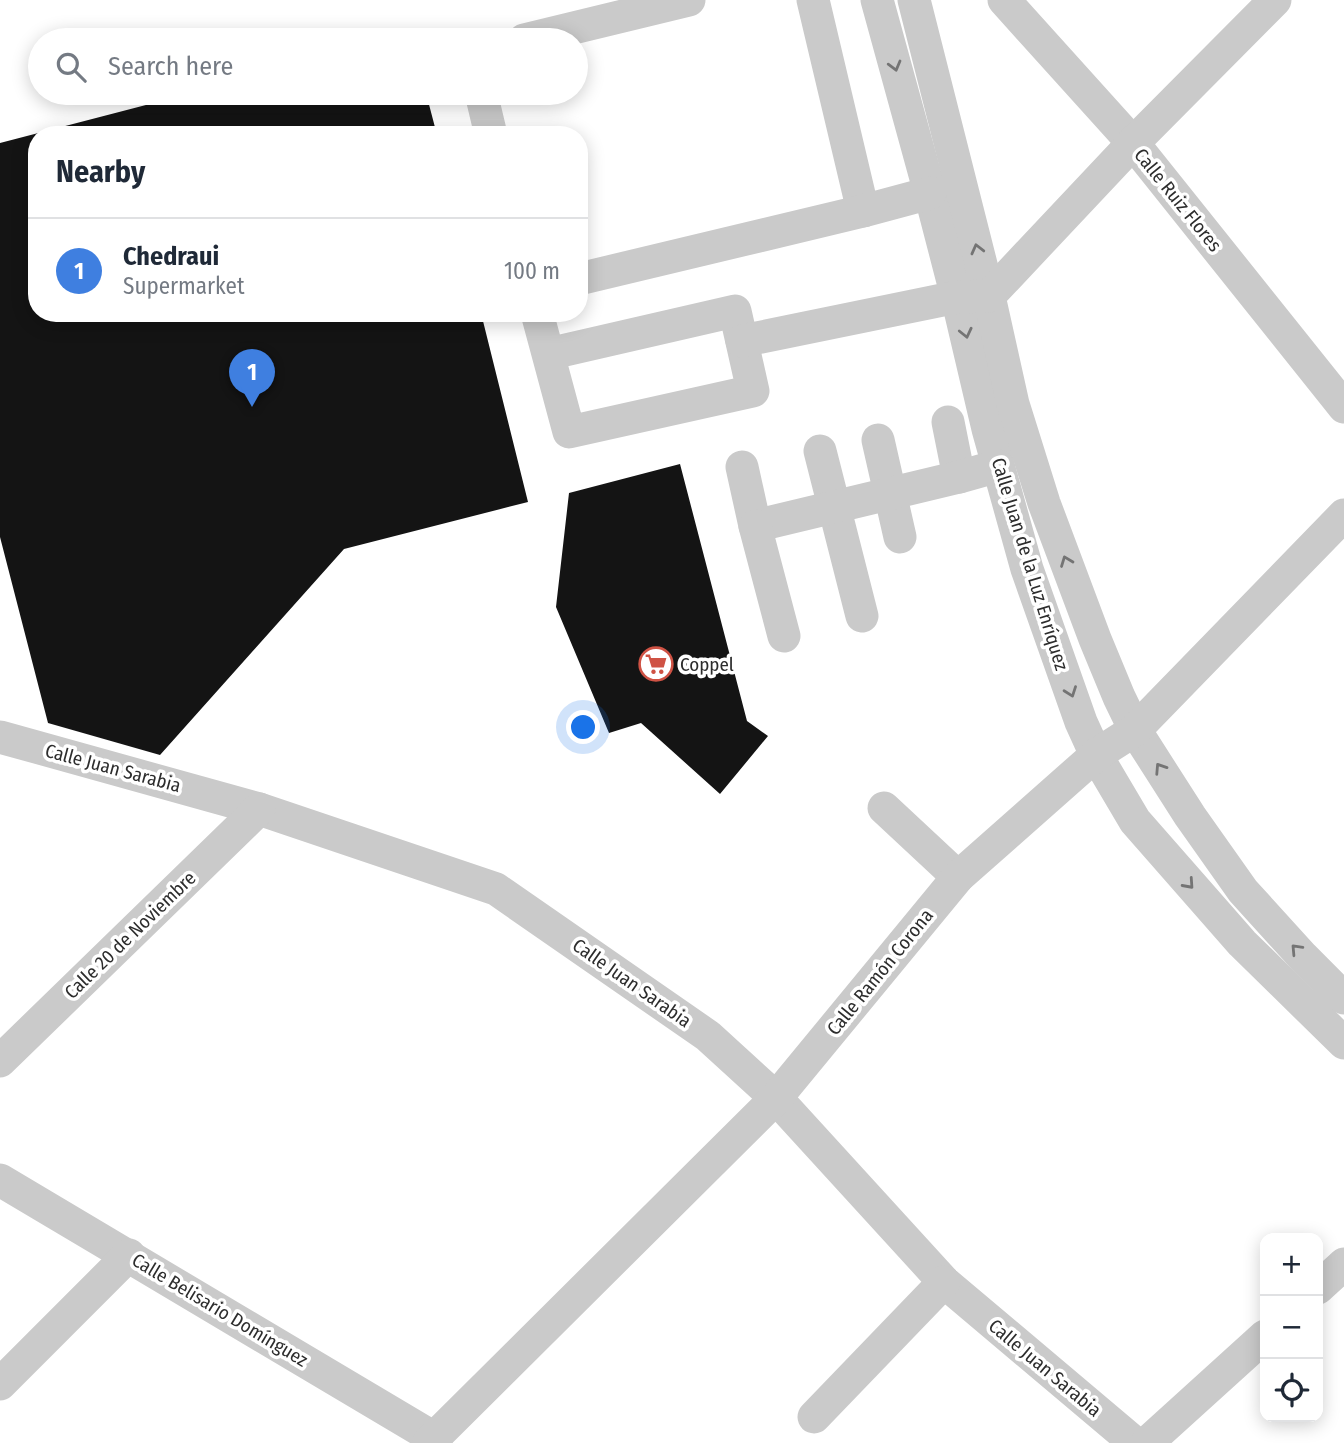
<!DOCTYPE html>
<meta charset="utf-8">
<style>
body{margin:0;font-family:"Fira Sans Condensed",sans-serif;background:#f2f2f3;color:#1f2937}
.controls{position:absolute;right:21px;bottom:21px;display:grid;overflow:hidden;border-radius:14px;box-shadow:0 4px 18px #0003}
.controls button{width:63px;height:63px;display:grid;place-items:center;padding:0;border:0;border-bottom:2px solid #e0e1e3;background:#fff;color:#1f2937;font:35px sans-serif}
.you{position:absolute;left:584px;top:728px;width:24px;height:24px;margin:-18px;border:5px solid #fff;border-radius:50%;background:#1a73e8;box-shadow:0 0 0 10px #1a73e833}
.badge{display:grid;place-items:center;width:46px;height:46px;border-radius:50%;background:#d93025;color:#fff;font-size:23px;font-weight:700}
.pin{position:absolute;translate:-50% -58px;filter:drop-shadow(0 2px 4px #0008)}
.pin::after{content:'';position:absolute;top:37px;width:24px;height:21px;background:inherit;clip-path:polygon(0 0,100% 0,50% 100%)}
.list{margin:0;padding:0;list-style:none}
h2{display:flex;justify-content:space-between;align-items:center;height:91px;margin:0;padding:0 28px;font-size:30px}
h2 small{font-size:23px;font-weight:400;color:#747a83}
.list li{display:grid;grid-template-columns:46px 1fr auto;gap:21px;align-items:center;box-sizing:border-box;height:105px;padding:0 28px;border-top:2px solid #e0e1e3}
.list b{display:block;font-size:26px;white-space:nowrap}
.list p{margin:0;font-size:23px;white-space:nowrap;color:#747a83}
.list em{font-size:23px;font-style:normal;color:#747a83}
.icon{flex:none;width:38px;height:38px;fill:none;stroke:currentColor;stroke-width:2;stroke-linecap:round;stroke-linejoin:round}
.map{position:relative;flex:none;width:1344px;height:1443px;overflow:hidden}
.search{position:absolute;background:#fff;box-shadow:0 4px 18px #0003;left:28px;top:28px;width:560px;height:77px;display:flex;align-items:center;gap:18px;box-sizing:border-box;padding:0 24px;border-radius:38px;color:#747a83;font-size:26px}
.panel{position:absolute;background:#fff;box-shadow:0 4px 18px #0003;left:28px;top:126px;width:560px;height:196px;border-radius:28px}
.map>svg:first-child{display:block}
</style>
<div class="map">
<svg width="1344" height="1443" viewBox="0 0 1344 1443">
<rect width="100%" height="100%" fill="#fff"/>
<!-- building -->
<g fill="#141414">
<path d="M412,35L413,40H395V39Z"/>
<path d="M192,93H426L437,135H37V313H481L528,502L344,549L160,755L48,723L0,537V143Z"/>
<path d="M680,464L747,721L768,736L720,794L641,723L609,733L556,607L569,493Z"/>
</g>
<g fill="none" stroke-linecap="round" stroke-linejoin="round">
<!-- minor -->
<g stroke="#cacaca" stroke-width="33">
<path d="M813,0L863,211"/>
<path d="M877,0L930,193L957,297L988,429L1027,569L1081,722L1096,755L1135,821L1242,943L1344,1043"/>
<path d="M914,0L989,296L1013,404L1044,503L1095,639L1119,697L1135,730L1190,816L1243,891L1303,957L1344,998"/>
<path d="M1004,0L1133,143L1344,407"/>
<path d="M524,40L689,0"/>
<path d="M481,93L491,135"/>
<path d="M579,279L863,211L930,193"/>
<path d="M537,313L569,432L753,391L735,311L548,354"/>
<path d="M742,341L957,297L989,296L1133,143L1275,0"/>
<path d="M948,422L959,477"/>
<path d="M878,440L900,537"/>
<path d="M820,451L862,616"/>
<path d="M742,467L755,526L959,477L998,466"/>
<path d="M755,526L784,636"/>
<path d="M0,737L259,809L496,889L708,1036L776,1098L944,1282L1135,1443"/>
<path d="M884,808L958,877"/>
<path d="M0,1061L259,809"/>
<path d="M0,1180L434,1438L436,1443"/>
<path d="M1318,1288L1344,1264"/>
<path d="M0,1384L129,1255"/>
<path d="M814,1417L944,1282"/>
<path d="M429,1443L776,1098L958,877L1096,755L1135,730L1344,515"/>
<path d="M1147,1443L1265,1336"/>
</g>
</g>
<!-- one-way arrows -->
<defs><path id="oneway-chevron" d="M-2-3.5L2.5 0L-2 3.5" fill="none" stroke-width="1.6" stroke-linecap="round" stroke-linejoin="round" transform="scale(1.75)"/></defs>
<g stroke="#747474">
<use href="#oneway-chevron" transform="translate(895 66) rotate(75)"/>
<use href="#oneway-chevron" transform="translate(977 249) rotate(-104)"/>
<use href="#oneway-chevron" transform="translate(966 333) rotate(77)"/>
<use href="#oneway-chevron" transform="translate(1066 561) rotate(-111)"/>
<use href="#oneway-chevron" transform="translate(1071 692) rotate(70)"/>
<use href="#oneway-chevron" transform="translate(1160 768) rotate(-123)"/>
<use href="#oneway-chevron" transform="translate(1189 884) rotate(48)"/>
<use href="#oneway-chevron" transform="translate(1296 949) rotate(-133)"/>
</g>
<!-- icons -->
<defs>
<symbol id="supermarket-ring" viewBox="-11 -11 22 22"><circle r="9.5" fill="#fff" stroke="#cf5244" stroke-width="1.5"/><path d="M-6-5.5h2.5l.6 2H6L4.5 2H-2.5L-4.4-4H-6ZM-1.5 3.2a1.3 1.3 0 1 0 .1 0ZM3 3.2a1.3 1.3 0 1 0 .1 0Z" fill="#cf5244"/></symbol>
</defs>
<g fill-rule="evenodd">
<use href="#supermarket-ring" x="637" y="645" width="38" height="38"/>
</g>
<g text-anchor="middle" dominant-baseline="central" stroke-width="7" stroke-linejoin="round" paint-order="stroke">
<!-- street labels -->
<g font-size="19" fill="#2d2d2d" stroke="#fff">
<text transform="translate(1178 200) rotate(51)">Calle Ruiz Flores</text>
<text transform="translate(1030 564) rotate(73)">Calle Juan de la Luz Enríquez</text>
<text transform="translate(113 768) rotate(15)">Calle Juan Sarabia</text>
<text transform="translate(130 935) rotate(-44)">Calle 20 de Noviembre</text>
<text transform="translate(880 972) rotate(-51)">Calle Ramón Corona</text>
<text transform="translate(632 983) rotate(35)">Calle Juan Sarabia</text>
<text transform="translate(220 1310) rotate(31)">Calle Belisario Domínguez</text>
<text transform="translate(1045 1368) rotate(40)">Calle Juan Sarabia</text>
</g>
<!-- poi labels -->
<g font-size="19" fill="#2d2d2d" stroke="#fff" text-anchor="start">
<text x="680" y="664">Coppel</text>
</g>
</g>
</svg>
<div class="controls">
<button>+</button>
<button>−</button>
<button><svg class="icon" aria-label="locate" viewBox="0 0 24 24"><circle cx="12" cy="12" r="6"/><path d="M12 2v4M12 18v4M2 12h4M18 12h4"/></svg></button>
</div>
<div class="you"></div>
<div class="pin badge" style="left:252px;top:407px;background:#3f7fe0">1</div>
<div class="search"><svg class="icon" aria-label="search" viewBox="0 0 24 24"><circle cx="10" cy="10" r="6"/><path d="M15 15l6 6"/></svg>Search here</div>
<section class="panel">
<h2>Nearby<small></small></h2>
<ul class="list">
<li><span class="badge" style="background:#3f7fe0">1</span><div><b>Chedraui</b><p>Supermarket</p></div><em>100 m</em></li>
</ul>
</section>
</div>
